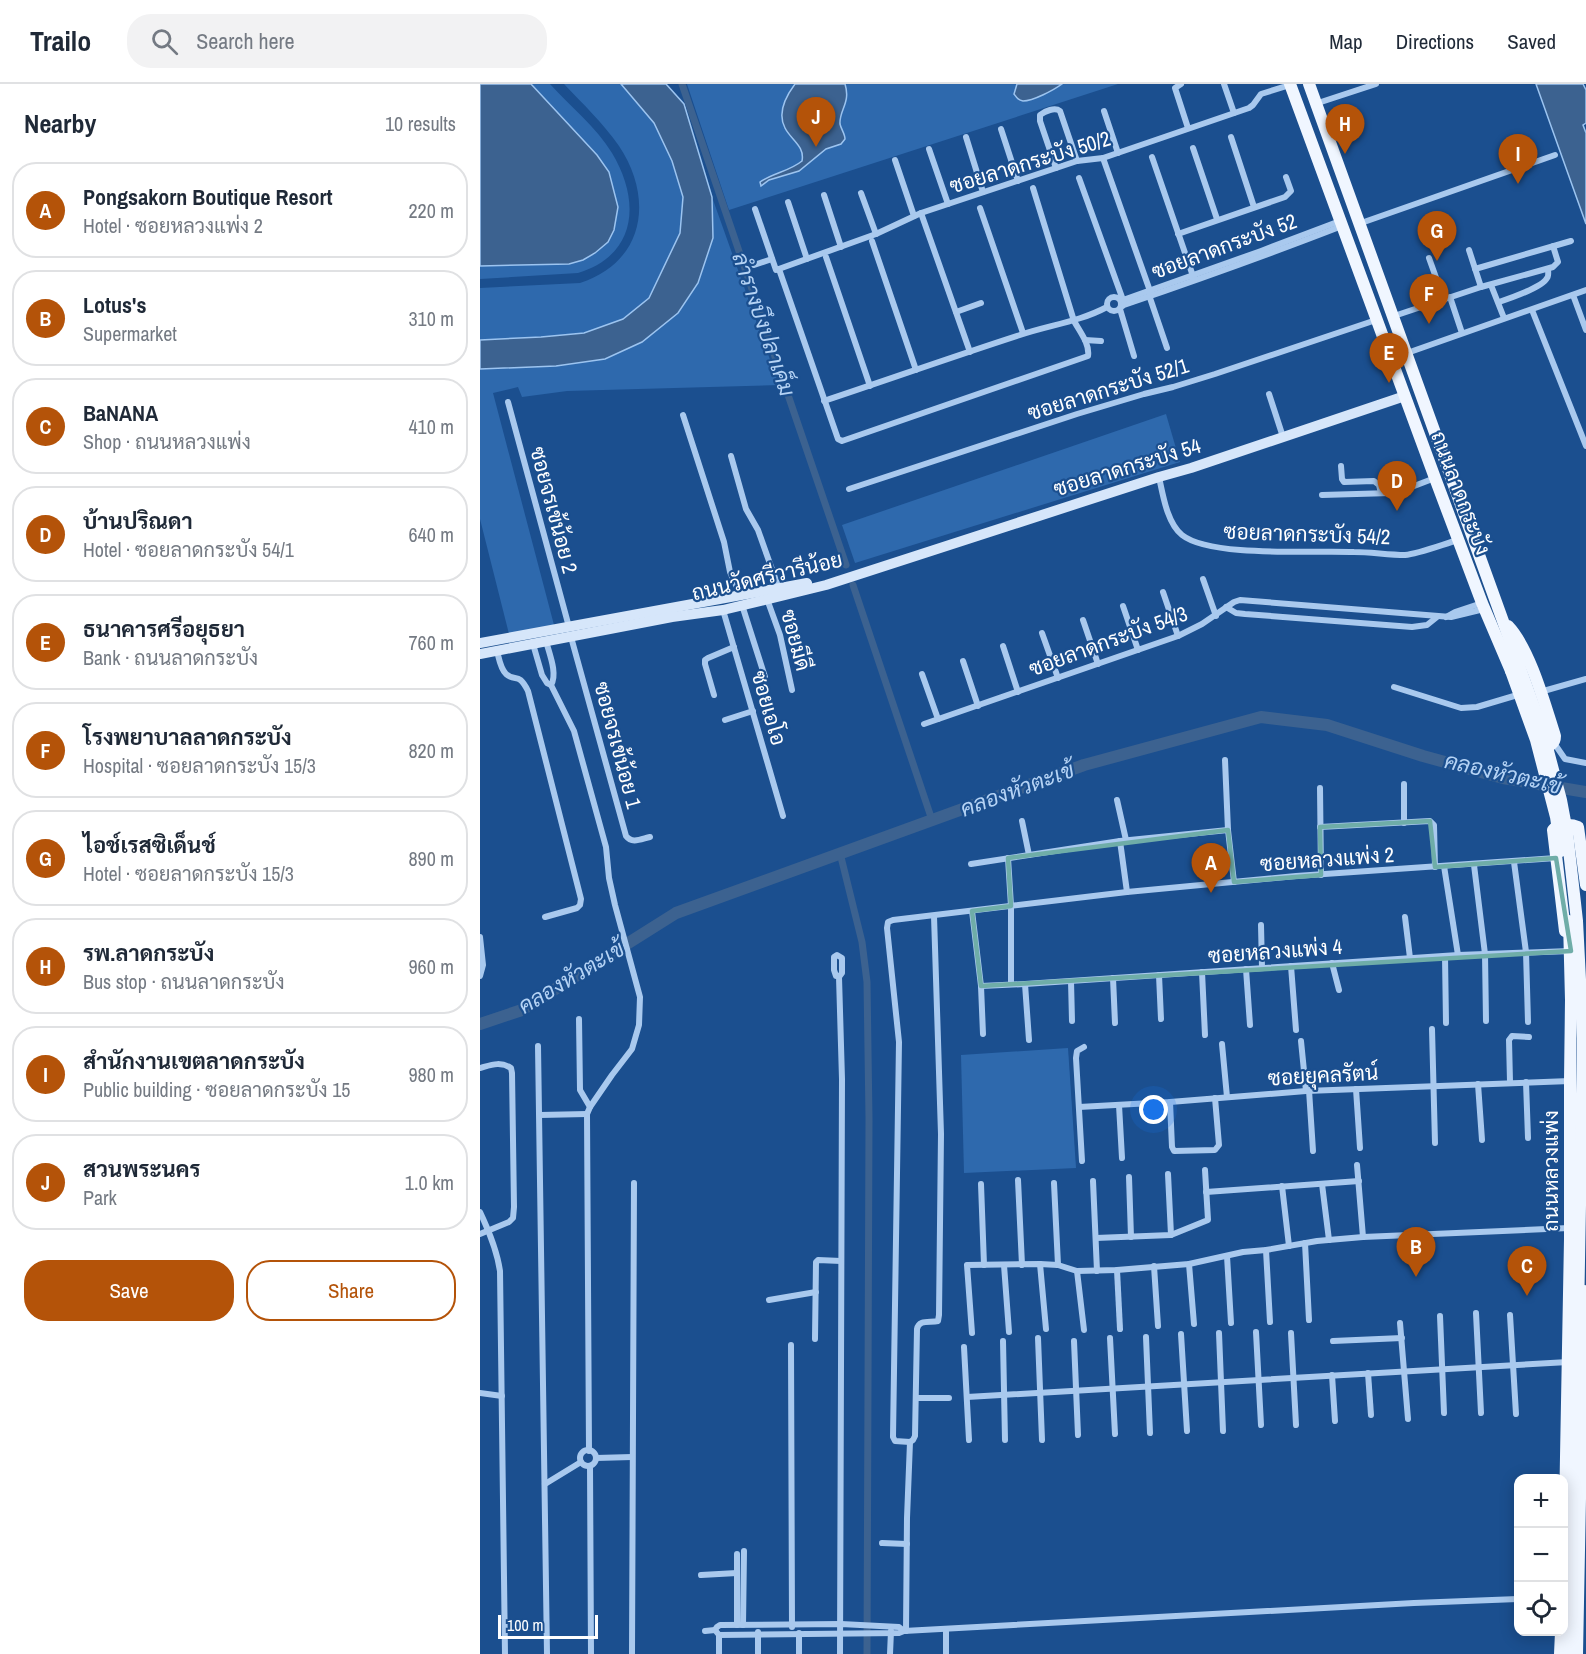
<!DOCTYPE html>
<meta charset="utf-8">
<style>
body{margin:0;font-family:"Archivo Narrow",Sarabun,sans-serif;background:#f2f2f3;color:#1f2937}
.controls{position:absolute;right:18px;bottom:18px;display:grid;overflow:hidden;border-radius:12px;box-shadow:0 3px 15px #0003}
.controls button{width:54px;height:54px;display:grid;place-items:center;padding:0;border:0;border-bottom:2px solid #e0e1e3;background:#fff;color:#1f2937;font:30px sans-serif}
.scale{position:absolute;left:18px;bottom:15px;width:100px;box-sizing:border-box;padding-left:6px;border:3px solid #fff;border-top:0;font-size:16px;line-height:21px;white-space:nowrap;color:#fff;-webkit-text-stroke:4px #1b4f8f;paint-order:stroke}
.you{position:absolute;left:674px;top:1026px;width:21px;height:21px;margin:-15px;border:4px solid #fff;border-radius:50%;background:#1a73e8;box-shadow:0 0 0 9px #1a73e833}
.badge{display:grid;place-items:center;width:39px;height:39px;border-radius:50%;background:#b45309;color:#fff;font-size:20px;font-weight:700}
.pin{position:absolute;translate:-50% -50px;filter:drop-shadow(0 2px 3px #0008)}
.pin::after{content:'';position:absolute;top:32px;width:21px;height:18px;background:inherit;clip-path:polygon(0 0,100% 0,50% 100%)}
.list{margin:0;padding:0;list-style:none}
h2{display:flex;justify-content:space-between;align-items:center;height:78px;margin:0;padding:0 24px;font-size:26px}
h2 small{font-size:20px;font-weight:400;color:#747a83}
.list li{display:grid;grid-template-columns:39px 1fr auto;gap:18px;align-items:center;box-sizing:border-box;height:96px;margin:0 12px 12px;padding:0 12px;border:2px solid #e0e1e3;border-radius:24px}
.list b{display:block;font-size:22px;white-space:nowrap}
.list p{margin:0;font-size:20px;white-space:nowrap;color:#747a83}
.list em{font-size:20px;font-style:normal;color:#747a83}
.actions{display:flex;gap:12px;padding:18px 24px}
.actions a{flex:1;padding:14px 0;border:2px solid #b45309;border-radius:24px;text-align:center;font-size:21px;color:#b45309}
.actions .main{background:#b45309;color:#fff}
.icon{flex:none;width:33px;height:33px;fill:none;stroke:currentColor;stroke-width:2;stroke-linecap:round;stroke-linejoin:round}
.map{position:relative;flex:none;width:1106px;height:1570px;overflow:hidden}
header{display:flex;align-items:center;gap:36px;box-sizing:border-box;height:84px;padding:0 30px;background:#fff;border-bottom:2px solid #e0e1e3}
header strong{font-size:28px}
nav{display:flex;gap:33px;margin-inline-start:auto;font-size:21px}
.search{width:420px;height:54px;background:#f2f2f3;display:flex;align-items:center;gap:15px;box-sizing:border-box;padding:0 21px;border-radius:24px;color:#747a83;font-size:22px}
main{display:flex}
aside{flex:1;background:#fff}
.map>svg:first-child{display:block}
</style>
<header>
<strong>Trailo</strong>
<div class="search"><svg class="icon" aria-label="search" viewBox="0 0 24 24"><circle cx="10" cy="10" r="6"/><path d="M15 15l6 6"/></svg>Search here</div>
<nav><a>Map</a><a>Directions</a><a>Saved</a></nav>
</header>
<main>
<aside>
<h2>Nearby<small>10 results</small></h2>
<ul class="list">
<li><span class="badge">A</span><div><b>Pongsakorn Boutique Resort</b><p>Hotel · ซอยหลวงแพ่ง 2</p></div><em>220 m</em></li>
<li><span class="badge">B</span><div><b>Lotus's</b><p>Supermarket</p></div><em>310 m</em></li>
<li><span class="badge">C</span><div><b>BaNANA</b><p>Shop · ถนนหลวงแพ่ง</p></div><em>410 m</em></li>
<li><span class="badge">D</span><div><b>บ้านปริณดา</b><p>Hotel · ซอยลาดกระบัง 54/1</p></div><em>640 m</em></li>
<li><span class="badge">E</span><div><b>ธนาคารศรีอยุธยา</b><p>Bank · ถนนลาดกระบัง</p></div><em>760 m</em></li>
<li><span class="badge">F</span><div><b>โรงพยาบาลลาดกระบัง</b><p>Hospital · ซอยลาดกระบัง 15/3</p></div><em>820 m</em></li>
<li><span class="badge">G</span><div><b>ไอช์เรสซิเด็นช์</b><p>Hotel · ซอยลาดกระบัง 15/3</p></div><em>890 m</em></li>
<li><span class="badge">H</span><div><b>รพ.ลาดกระบัง</b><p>Bus stop · ถนนลาดกระบัง</p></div><em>960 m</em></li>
<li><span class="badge">I</span><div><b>สำนักงานเขตลาดกระบัง</b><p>Public building · ซอยลาดกระบัง 15</p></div><em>980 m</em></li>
<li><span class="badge">J</span><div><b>สวนพระนคร</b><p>Park</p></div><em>1.0 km</em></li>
</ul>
<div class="actions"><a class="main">Save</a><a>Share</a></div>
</aside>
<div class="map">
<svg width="1106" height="1570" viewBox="0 0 1106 1570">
<rect width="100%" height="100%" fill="#1b4f8f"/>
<!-- green -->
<g fill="#2e69ad">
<path d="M51,0H70C90,22 116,43 132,69C161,117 157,171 98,189L0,195V182L89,180L103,176L115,169L128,158L134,146L129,88L117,71Z"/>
<path d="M84,0H141L174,39L192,77L203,113L200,149L169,214L143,235L104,249L61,253L0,256V204L100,199C165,178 174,114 139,62C123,39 103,20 84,0Z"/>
<path d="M207,0H638L249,126Z"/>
<path d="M232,113L299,301L87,307L42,313L38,303L13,309L74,541L29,550L0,435V285L76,282L125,275L162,258L233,154Z"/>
<path d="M686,330L700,378L375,479L362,441Z"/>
<path d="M588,964L596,1084L484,1089L481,971Z"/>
</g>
<!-- water -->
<g fill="#3c6290" stroke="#9cc4f0" stroke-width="1.5">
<path d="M0,0H51L117,71L129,88L138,123L134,146L128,158L115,169L103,176L89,180L0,182Z"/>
<path d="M141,0H186L204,20L232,113L233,154L218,199L198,229L162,258L125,275L76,282L0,285V256L61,253L104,249L143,235L169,214L200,149L203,113L192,77L174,39Z"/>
<path d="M315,0H365C371,19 359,26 360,40C361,45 365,50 365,55L361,60L346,65L319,87L289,96L281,102L280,98C293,89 310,87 322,77C325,62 311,56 305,44C297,29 306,12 315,0Z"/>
<path d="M537,0H582C574,6 553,17 543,17C538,16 537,14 534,10Z"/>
<path d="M1056,0H1103L1106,6V39L1103,41L1106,49V140Z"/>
</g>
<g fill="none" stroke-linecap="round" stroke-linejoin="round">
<!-- canal -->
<g stroke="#3c6290" stroke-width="7">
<path d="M202,0L366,481"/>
<path d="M373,501L452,736"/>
<path d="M360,769L382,858L387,898L389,1034L387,1570"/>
</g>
<!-- river -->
<path stroke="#3c6290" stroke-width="12" d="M0,940L42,926L196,829L604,681L781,633L847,641L943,672L1023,694L1106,708"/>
<!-- street -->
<g stroke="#a9c9ee" stroke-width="6">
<path d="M701,0L695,4L708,44"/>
<path d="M744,0L754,29"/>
<path d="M841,18L896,0"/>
<path d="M624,27L638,69"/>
<path d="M521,45L538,97"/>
<path d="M486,53L503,108"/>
<path d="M751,53L774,123"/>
<path d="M713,64L737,135"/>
<path d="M449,65L468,120"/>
<path d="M672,73L714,195"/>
<path d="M623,74L670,207V214L687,264"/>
<path d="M415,76L434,132"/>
<path d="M576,84L560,37V31C565,27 575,23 580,27L597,77"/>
<path d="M599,94L643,216"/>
<path d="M381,109L396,150"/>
<path d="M344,111L361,163"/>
<path d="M308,118L327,175"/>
<path d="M500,124L543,249"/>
<path d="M275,125L296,186L396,150L441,129L597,77L623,74L769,24L773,21L781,10L810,1"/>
<path d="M441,129L490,268"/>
<path d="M884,138L1075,71"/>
<path d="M698,150L805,113L811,107L806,93"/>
<path d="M392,157L436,286"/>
<path d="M989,166L1001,203"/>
<path d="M346,173L390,302"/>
<path d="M949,174L964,216"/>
<path d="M274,181L292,175"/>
<path d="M995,185L1091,157"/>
<path d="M300,188L358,355L362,357L608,272C610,260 600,248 594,237L553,104"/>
<path d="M1011,201L1024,234"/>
<path d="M1093,211L1106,246"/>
<circle cx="634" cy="220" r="7"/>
<path d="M970,213L982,249"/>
<path d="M639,214L643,216L781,167L860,137"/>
<path d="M1019,218C1028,215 1063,203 1067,194C1069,192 1068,187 1068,185"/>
<path d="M641,223L644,221C717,196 790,170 862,142"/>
<path d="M640,225L654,272"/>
<path d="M1052,226L1106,362"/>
<path d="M476,228L501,219"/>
<path d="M917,231L1001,203L1073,183L1078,178L1073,162"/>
<path d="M605,256L621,257"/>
<path d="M930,268L1106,206"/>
<path d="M789,310L803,353"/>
<path d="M344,317C410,295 475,272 540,251C569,241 599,238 627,223"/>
<path d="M28,318L89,543"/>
<path d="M203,331L244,458L250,488L261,512"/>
<path d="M251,372L266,425L278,446L299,505"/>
<path d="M861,382L862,395L864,398L894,397L899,401L901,409"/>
<path d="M679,393C683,411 687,439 702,451C731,474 836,466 874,468C891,468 908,471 925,471C938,470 964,460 978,456"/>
<path d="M369,405L597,330L664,310L693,303L735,290L896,236"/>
<path d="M842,411L911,409L921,407L955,394"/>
<path d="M723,495L736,532"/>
<path d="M683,508L698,552"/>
<path d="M287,515L300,551L312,606"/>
<path d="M262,521L285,593"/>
<path d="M643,522L658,566"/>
<path d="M746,523L756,529L765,530L932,543L947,541L957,533"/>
<path d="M243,526L303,732"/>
<path d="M966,533L975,528L1002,519"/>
<path d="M603,536L618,580"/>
<path d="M562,549L578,594"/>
<path d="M91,553L146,752C152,760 161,755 170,753"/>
<path d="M66,557C69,569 78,590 71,601"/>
<path d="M53,560L62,591L67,599L71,601L94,647L126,763L129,794L135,821L160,913L159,941L152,965L132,991L110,1023L107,1030L109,1367"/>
<path d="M523,562L538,608"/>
<path d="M17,567C19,574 20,584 26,590C36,599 38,587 48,607L101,815L100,821L97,824L65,833"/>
<path d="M483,577L498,622"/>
<path d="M442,590L458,635"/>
<path d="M914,603L981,624L997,623L1034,612"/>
<path d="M1060,608L1106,595"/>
<path d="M234,611L225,580V576L228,574L254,563"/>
<path d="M245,636L273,627"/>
<path d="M444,640L698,552L722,540L754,518L760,516L971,533L1004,525"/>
<path d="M1074,659L1085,675L1106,679"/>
<path d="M745,676L748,746L754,798"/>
<path d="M924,700V739"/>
<path d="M840,704L841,791"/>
<path d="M637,716L646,756"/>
<path d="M542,737L549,771"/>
<path d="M840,743L950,737L954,741L955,783"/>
<path d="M640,757L647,808"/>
<path d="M528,774L531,822V900"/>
<path d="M1034,778L1046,868L1048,938"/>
<path d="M491,780L640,757L748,746"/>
<path d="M994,781L1005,870L1006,937"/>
<path d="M964,782L978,871"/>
<path d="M492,827L501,902L503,950"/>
<path d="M925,833L930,874"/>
<path d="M781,841L782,884"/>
<path d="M0,853L3,881L0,892"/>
<path d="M965,872L966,939"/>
<path d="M852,879L859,906"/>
<path d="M811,882L816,946"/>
<path d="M766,885L770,941"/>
<path d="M722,888L725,951"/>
<path d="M679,891L681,935"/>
<path d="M359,893L356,892L354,886V873L357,871L362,874V889L359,893L362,995L360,1570"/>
<path d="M633,894L635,939"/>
<path d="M591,897L592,937"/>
<path d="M545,900L549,956"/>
<path d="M501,902L545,900L978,871L1090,867"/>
<path d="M99,935L100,1006L110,1023"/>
<path d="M952,945L955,1059"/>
<path d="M821,957L826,1007"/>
<path d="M742,960L747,1013"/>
<path d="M58,962L67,1570"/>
<path d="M0,984C11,981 20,977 31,984L32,989L34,1123L33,1134L29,1138L0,1150"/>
<path d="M1030,998L1029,956L1032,952L1049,953"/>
<path d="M1046,998L1048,1054"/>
<path d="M998,1000L1002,1056"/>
<path d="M876,1005L880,1064"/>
<path d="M829,1006L833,1067"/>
<path d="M690,1018L692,1063L694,1067L735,1066L739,1061L735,1014"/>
<path d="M639,1021L642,1074"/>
<path d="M599,1023L690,1018L826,1007L1090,997"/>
<path d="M60,1031L107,1030"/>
<path d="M602,1077L596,974L597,967L604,963"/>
<path d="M877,1081L883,1153"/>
<path d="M688,1090L691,1151"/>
<path d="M649,1093L651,1153"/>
<path d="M538,1096L542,1181"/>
<path d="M613,1097L617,1187"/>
<path d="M574,1099L578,1181"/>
<path d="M501,1100L504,1181"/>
<path d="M842,1100L849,1156"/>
<path d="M802,1102L809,1162"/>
<path d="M726,1108L879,1097"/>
<path d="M0,1128C9,1147 17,1166 20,1187L25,1570"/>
<path d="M616,1154L691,1151L728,1136L725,1086"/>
<path d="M825,1159L829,1236"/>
<path d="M786,1166L790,1238"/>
<path d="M747,1172L751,1239"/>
<path d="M560,1180L566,1245"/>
<path d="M709,1180L714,1240"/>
<path d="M524,1181L529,1248"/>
<path d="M674,1182L678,1242"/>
<path d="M637,1186L640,1245"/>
<path d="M597,1187L604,1246"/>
<path d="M289,1216L336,1208"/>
<path d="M996,1229L1001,1329"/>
<path d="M1030,1231L1036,1330"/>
<path d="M960,1232L964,1329"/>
<path d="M920,1239L928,1335"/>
<path d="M776,1248L781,1341"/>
<path d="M492,1249L487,1181L560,1180L578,1181L597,1187L637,1186L709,1180L763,1168L786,1166L837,1157L883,1153L1089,1144"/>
<path d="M739,1249L743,1347"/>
<path d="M811,1249L816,1341"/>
<path d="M701,1250L707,1347"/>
<path d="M666,1253L670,1349"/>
<path d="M558,1254L562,1356"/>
<path d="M630,1254L635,1350"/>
<path d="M335,1255L336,1178L338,1176L361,1177"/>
<path d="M523,1257L525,1356"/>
<path d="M594,1257L598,1351"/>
<path d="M853,1257L922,1254"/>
<path d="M311,1261L312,1543"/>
<path d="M484,1263L489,1356"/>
<path d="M888,1289L891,1331"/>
<path d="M852,1291L855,1337"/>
<path d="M0,1309L22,1312"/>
<path d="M487,1313L1088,1278"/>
<path d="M436,1314H469"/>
<path d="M430,1358L415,1357L413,1353L419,958L407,844L408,838L413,836L647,808L816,792L1076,774"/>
<circle cx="108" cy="1374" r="8"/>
<path d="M116,1374L152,1373"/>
<path d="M110,1382L111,1570"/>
<path d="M65,1400L101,1378"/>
<path d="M402,1459L427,1460"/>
<path d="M221,1491L257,1489"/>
<path d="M361,1540L419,1543L424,1547L419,1549L239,1551L235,1546L237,1543L240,1541Z"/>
<path d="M257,1541V1470"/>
<path d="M263,1541L264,1467"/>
<path d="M225,1547L235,1546"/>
<path d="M424,1547L934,1519L1038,1515"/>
<path d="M426,1547L427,1434L430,1358L433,1356L435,1352L437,1245C439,1235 450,1239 458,1237L459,1231L461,1050L454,832"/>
<path d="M152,1570L154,1099"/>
<path d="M239,1570V1551"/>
<path d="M278,1570V1548"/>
<path d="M319,1570V1549"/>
<path d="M410,1570L411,1547"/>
<path d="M466,1570V1545"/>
</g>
<!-- secondary -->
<g stroke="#d6e6fa" stroke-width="10">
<path d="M0,559L327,499"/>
<path d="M0,570L192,533L243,526L346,501L679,393L711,384L925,312"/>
</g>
<!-- primary -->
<g stroke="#f0f6ff" stroke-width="12">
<path d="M810,0L955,394L1002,519L1031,587"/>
<path d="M1028,542C1050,565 1065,621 1075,652C1075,662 1067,662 1059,665"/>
<path d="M1085,847L1073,746C1078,740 1091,740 1098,743L1106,801"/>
<path d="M1084,1482L1090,1155V997L1091,916L1089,837"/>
<path d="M1080,1570L1081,1548"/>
<path d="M1097,1570L1104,1207"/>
</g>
<!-- primary-bridge -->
<g stroke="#f0f6ff" stroke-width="12">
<path d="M829,0L1063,648L1081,716L1087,748L1097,837L1103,954L1095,1400L1089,1570"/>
<path d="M1031,587L1056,656L1076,733L1081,767"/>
</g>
</g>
<!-- marked area -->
<path fill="none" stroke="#6fada8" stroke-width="4.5" stroke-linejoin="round" d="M950,737L955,783L1076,774L1091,867L501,902L492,827L531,822L528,774L748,746L754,798L841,791L840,743Z"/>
<g text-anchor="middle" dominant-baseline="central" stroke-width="4.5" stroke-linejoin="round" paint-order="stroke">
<!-- street labels -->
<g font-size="21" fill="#fff" stroke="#1b4f8f">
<text transform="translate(550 78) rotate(-17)">ซอยลาดกระบัง 50/2</text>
<text transform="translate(744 162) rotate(-20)">ซอยลาดกระบัง 52</text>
<text transform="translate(628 305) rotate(-17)">ซอยลาดกระบัง 52/1</text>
<text transform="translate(647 383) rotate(-17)">ซอยลาดกระบัง 54</text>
<text transform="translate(981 409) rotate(69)">ถนนลาดกระบัง</text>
<text transform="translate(74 426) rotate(75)">ซอยจรเข้น้อย 2</text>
<text transform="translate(827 450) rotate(2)">ซอยลาดกระบัง 54/2</text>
<text transform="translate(287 492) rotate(-13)">ถนนวัดศรีวารีน้อย</text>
<text transform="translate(316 556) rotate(75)">ซอยมีดี</text>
<text transform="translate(628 557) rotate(-20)">ซอยลาดกระบัง 54/3</text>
<text transform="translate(289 624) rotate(74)">ซอยเอโอ</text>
<text transform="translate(138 661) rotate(75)">ซอยจรเข้น้อย 1</text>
<text transform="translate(847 775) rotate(-4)">ซอยหลวงแพ่ง 2</text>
<text transform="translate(795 867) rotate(-4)">ซอยหลวงแพ่ง 4</text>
<text transform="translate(843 991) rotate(-3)">ซอยยุคลรัตน์</text>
<text transform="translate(1070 1087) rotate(-90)">ถนนหลวงแพ่ง</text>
</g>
<!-- water labels -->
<g font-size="22" font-style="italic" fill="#b5d3f5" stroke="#1b4f8f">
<text transform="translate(284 240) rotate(71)">ลำรางบึงปลาเค็ม</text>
<text transform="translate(1023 689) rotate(13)">คลองหัวตะเข้</text>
<text transform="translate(537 705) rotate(-20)">คลองหัวตะเข้</text>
<text transform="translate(91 893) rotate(-31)">คลองหัวตะเข้</text>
</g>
</g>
</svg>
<div class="controls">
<button>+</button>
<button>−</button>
<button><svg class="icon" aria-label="locate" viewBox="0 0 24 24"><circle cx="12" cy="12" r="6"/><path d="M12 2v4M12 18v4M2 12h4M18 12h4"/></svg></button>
</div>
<div class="scale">100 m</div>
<div class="you"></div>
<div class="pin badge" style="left:731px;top:809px">A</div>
<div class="pin badge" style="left:936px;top:1193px">B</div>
<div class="pin badge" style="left:1047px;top:1212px">C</div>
<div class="pin badge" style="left:917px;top:427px">D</div>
<div class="pin badge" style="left:909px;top:299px">E</div>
<div class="pin badge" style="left:949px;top:240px">F</div>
<div class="pin badge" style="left:957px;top:177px">G</div>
<div class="pin badge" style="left:865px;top:70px">H</div>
<div class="pin badge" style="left:1038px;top:100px">I</div>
<div class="pin badge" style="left:336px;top:63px">J</div>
</div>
</main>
